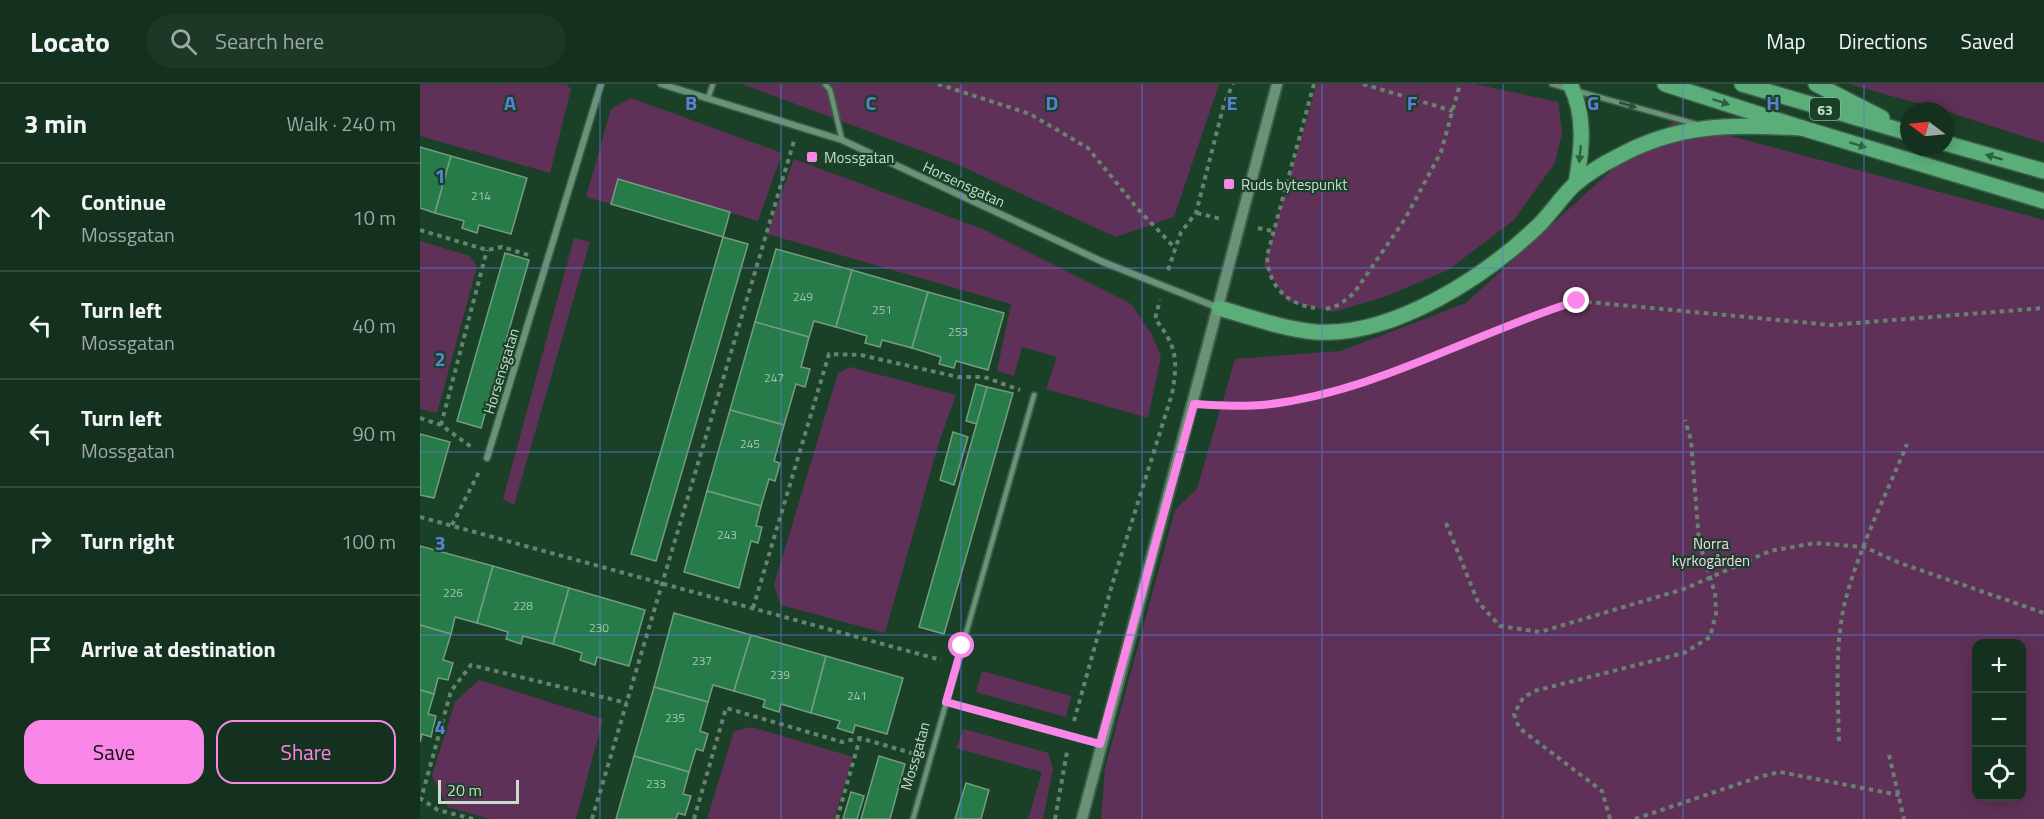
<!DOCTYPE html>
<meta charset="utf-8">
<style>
body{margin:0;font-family:"Titillium Web",sans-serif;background:#1d3827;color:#f1f3f6}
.controls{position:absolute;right:18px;bottom:18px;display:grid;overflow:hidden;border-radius:12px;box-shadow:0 3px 15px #0003}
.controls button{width:54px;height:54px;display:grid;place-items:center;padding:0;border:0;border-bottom:2px solid #334b3c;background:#14301e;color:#f1f3f6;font:30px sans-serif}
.compass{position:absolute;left:1480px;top:18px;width:54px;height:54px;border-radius:50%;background:#14301e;box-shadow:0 3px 15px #0003;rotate:286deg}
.scale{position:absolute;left:18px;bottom:15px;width:81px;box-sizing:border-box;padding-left:6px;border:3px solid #c8dccd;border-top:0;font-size:16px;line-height:21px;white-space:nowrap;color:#c8dccd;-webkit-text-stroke:4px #1b4028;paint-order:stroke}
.stop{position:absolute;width:18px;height:18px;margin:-14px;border:4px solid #fa87e7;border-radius:50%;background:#fff}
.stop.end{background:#fa87e7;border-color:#fff;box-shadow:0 2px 6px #0008}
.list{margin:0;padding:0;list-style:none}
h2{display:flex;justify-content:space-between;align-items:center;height:78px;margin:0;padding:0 24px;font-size:26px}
h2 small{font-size:20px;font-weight:400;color:#9da9a4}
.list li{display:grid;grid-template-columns:39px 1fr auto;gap:18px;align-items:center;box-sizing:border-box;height:108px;padding:0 24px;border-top:2px solid #334b3c}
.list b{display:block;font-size:22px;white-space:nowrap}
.list p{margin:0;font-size:20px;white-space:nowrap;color:#9da9a4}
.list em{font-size:20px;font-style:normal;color:#9da9a4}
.actions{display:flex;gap:12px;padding:18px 24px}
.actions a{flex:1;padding:14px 0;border:2px solid #fa87e7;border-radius:18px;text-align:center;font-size:21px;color:#fa87e7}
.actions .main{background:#fa87e7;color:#111}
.icon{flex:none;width:33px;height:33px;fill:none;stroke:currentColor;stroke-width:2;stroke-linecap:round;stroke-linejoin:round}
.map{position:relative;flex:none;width:1624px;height:735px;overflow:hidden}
header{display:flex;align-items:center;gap:36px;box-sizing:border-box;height:84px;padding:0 30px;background:#14301e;border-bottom:2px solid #334b3c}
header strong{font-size:28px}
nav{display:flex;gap:33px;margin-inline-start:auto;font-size:21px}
.search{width:420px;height:54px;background:#1d3827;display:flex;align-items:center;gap:15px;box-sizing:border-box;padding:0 21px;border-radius:33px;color:#9da9a4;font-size:22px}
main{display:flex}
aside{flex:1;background:#14301e}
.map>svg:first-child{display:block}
</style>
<header>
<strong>Locato</strong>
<div class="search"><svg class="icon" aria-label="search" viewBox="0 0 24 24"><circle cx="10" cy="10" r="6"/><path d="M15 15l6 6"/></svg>Search here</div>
<nav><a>Map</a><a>Directions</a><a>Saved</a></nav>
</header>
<main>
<aside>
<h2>3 min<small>Walk · 240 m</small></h2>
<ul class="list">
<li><svg class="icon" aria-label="ahead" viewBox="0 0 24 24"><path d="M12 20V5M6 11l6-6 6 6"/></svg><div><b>Continue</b><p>Mossgatan</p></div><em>10 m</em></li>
<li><svg class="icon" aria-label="left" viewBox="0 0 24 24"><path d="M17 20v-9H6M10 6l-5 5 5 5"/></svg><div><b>Turn left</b><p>Mossgatan</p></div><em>40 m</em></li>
<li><svg class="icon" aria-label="left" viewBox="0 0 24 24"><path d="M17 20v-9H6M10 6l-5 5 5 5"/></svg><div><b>Turn left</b><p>Mossgatan</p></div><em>90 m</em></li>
<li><svg class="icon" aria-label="right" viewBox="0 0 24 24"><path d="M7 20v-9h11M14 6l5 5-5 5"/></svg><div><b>Turn right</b></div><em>100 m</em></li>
<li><svg class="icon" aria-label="arrive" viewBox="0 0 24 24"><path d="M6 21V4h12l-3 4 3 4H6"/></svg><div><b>Arrive at destination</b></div></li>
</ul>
<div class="actions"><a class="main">Save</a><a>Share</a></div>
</aside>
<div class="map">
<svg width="1624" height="735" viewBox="0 0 1624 735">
<rect width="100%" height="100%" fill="#1b4028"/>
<!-- green -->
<g fill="#603158" fill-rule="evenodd">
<path d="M0,0H146L151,5L130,89L0,52Z"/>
<path d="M322,0H799L754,133L696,153L534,79Z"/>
<path d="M897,0H1055L1138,18L1142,49L1135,79L1094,136L1028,186L964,213L913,228L867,217L844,182Z"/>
<path d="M1429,0H1624V59L1525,27Z"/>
<path d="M211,14L362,69L338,137L198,96L191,120L166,113L191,25Z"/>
<path d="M1255,37L1624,136V735H681L685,684L755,426L777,405L815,275L921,267L1046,219L1194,84ZM1556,560H1602V712H1556Z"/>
<path d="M374,75L565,146L711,220L731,249L741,272L728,334L626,305L637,273L602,263L594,292L577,287L591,220L347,150Z"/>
<path d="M154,154L170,158L94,421L83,415Z"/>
<path d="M0,157L50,172L57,182L17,329L0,325Z"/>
<path d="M430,283L536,311L519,358L465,549L361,521L354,501L418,289Z"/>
<path d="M562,587L651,612L646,633L556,608Z"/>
<path d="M59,596L183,635L156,735H70L28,723L12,692L35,618Z"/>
<path d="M332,643L433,673L414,735H287L314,647Z"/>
<path d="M544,645L628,669L633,685L623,735H608L622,688L536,664Z"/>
</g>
<!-- building -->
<g fill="#277b49" stroke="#749c80" stroke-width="1.5">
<path d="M0,63L31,72L15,129L0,124Z"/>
<path d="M31,72L107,94L91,150L59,141L57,149L42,144L44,137L15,129Z"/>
<path d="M198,95L310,128L303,153L191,120Z"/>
<path d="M303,153L328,160L236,477L211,470Z"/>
<path d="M356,165L432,186L416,243L394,237L389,253L335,238Z"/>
<path d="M85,169L109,176L61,344L37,337Z"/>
<path d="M432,186L508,208L492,264L462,256L460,263L445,259L447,252L416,243Z"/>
<path d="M508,208L584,229L568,286L536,277L534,284L519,280L521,273L492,264Z"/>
<path d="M335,238L389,253L381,283L390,285L385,303L376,300L364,341L310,326Z"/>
<path d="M556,300L567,303L557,340L546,337Z"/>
<path d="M567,303L593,309L524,550L499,543Z"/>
<path d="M310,326L364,341L354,377L360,379L355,397L349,395L341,422L287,407Z"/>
<path d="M533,348L548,353L534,401L520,396Z"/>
<path d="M0,350L30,358L14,414L0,411Z"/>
<path d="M287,407L341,422L336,442L342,443L338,459L331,457L319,504L264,488Z"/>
<path d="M0,462L73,482L57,539L35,533L31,550L0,541Z"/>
<path d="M73,482L149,504L133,560L103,552L101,560L86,555L88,548L57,539Z"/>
<path d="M149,504L225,526L209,582L177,573L175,581L160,576L162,569L133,560Z"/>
<path d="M254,529L331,551L314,607L293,601L288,618L234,603Z"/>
<path d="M0,541L31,550L23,576L33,579L28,596L18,594L14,610L0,606Z"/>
<path d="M331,551L406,572L391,629L361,620L359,628L343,623L345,616L314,607Z"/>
<path d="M406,572L483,594L467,650L435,641L433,649L417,644L420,637L391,629Z"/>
<path d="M234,603L288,618L280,647L288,650L283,667L276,665L269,688L214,672Z"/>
<path d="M0,606L14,610L8,630L16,632L11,653L2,650L0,658Z"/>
<path d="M214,672L269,688L263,710L271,712L265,731L258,729L256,735H196Z"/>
<path d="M459,672L485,680L470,735H441Z"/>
<path d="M546,699L569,706L561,735H535Z"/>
<path d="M431,708L444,712L437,735H423Z"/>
</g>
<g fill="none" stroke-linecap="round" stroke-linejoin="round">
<defs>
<g id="service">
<path d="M405,0L410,6L422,56"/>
<path d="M1132,0L1149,5"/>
<path d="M1157,7L1276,40"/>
<path d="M288,14L293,0"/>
<path d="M526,618L680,660"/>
<path d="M493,735L614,311"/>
</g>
<g id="minor">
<path d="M241,0L422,56L683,178L799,224"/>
<path d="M67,374L181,0"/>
</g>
<path id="tertiary" d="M662,735L857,0"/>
<g id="primary">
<path d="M1150,0C1166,31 1162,66 1156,99"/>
<path d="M1245,0L1382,44L1624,117"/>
<path d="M1322,0L1489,49"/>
<path d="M1396,0L1462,34"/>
<path d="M1525,59L1624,87"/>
<path d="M799,224C830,233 863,245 896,248C973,253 1065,193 1119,141C1132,128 1142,112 1155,100C1167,90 1183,80 1197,73C1260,38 1313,41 1382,44"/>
</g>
</defs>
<!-- service casing -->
<use href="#service" stroke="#3c5d49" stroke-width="8"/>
<!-- minor casing -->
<use href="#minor" stroke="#3c5d49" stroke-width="9"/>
<!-- tertiary casing -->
<use href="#tertiary" stroke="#3c5d49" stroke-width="14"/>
<!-- primary casing -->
<use href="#primary" stroke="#3c5d49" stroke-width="18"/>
<!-- path -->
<g stroke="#65836f" stroke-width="4" stroke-dasharray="4.5 4.5" stroke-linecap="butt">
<path d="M518,0L610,30L668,64L717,124L754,163"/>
<path d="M894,0L847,172C848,201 866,220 895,224"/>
<path d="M943,0L1033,27"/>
<path d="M777,129L801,135"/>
<path d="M838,144L852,147"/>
<path d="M0,146L67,166L82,163L112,172"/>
<path d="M748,186L761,148L776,129L804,20L813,0"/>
<path d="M906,225L919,221L934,209L985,135L1021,68L1040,0"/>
<path d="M789,320L841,321L907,309L974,286L1106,233L1157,217L1411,241L1624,224"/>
<path d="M0,334L21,341L54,365"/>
<path d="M21,341L67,166"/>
<path d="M0,433L521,576"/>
<path d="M1026,439L1058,518L1080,542L1120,548L1264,505L1350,467L1395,459L1444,463L1480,479L1624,529"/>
<path d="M32,441L59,388"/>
<path d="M333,524L409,270L441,271L538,293H564L600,306"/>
<path d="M654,637L692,501L752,310C758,276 757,262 735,235L740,216"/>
<path d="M1419,657C1418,611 1414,560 1426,514C1440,462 1466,411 1487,360"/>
<path d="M1469,671L1484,735"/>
<path d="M53,735L18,726L1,715L31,607L51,581L207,619"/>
<path d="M172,735L374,57"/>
<path d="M274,735L306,624L422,658L440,654L495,670"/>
<path d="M417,735L440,654"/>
<path d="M635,735L647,668"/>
<path d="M1190,735L1182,707L1099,644L1094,630L1103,614L1114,607L1264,569L1290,553L1296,530L1295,509L1279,458L1271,356L1265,336"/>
<path d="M1215,735L1339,693L1360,688L1479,711"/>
</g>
<!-- service -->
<use href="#service" stroke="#6b9277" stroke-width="4.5"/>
<!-- minor -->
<use href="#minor" stroke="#6b9277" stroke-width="6"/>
<!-- tertiary -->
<use href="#tertiary" stroke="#6b9277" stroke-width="10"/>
<!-- primary -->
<use href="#primary" stroke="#5bae79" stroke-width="15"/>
</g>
<!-- one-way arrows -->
<defs><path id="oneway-solid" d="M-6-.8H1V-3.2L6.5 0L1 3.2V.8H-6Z" transform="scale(1.5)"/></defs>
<g fill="#2e6140">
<use href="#oneway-solid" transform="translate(1301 18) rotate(18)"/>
<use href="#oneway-solid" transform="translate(1438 61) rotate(17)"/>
<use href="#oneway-solid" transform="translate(1160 70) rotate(95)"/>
<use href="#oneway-solid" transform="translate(1574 73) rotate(-164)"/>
</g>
<use fill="#2b5038" href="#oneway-solid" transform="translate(1208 21) rotate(16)"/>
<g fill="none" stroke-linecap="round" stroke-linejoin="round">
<!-- route -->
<path stroke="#fa87e7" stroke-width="8" d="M542,562L526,618L680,660L774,320C796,321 820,323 842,321C952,310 1053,249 1157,217"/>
</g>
<!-- grid -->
<path fill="none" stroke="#5980d4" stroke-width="1.5" stroke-opacity="0.55" d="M180,0V735M361,0V735M541,0V735M722,0V735M902,0V735M1083,0V735M1263,0V735M1444,0V735M0,184H1624M0,368H1624M0,551H1624"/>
<!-- markers -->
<g fill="#fa87e7" stroke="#1b4028" stroke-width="2">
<rect x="386" y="67" width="12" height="12" rx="3"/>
<rect x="803" y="94" width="12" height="12" rx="3"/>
</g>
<g text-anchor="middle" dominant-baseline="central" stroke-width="4.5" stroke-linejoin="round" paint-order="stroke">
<!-- number labels -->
<g font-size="12" fill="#a0c4ac">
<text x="61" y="111">214</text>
<text x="383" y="212">249</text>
<text x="462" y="225">251</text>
<text x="538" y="247">253</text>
<text x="354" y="293">247</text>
<text x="330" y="359">245</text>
<text x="307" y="450">243</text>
<text x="33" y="508">226</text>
<text x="103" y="521">228</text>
<text x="179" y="543">230</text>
<text x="282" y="576">237</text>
<text x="360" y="590">239</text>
<text x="437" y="611">241</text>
<text x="255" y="633">235</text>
<text x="236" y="699">233</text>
</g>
<!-- shield labels -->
<rect fill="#1b4028" stroke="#94ad9c" stroke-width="1.5" x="1390" y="14" width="30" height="22" rx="4.5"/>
<g font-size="14" font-weight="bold" fill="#c8dccd">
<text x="1405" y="25">63</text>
</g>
<!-- poi labels -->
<g font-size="15" fill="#c8dccd" stroke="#1b4028" text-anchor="start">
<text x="404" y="73">Mossgatan</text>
<text x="821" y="100">Ruds bytespunkt</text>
</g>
<!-- street labels -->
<g font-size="15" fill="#c8dccd" stroke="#1b4028">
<text transform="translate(544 100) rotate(25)">Horsensgatan</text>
<text transform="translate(81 287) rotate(-73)">Horsensgatan</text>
<text transform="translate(495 672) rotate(-74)">Mossgatan</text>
</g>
<!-- park labels -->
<g font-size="15" fill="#f9d3f1" stroke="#1b4028">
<text x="1291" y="459">Norra<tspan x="1291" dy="17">kyrkogården</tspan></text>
</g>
</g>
<g font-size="20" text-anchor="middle" font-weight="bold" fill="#5980d4" stroke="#1b4028" stroke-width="4.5" stroke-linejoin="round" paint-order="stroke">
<text x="90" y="26">A</text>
<text x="271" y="26">B</text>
<text x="451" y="26">C</text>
<text x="632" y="26">D</text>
<text x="812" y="26">E</text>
<text x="992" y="26">F</text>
<text x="1173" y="26">G</text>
<text x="1353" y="26">H</text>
<text x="20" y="99">1</text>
<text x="20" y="282">2</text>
<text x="20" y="466">3</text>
<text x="20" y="650">4</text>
</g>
</svg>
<div class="controls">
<button>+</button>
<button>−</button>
<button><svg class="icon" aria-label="locate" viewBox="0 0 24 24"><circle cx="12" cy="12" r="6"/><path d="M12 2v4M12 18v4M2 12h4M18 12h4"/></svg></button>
</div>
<svg class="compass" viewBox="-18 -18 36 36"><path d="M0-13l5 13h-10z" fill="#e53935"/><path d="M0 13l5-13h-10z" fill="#9da9a4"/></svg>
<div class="scale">20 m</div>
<div class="stop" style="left:542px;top:562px"></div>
<div class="stop end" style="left:1157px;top:217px"></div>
</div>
</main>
